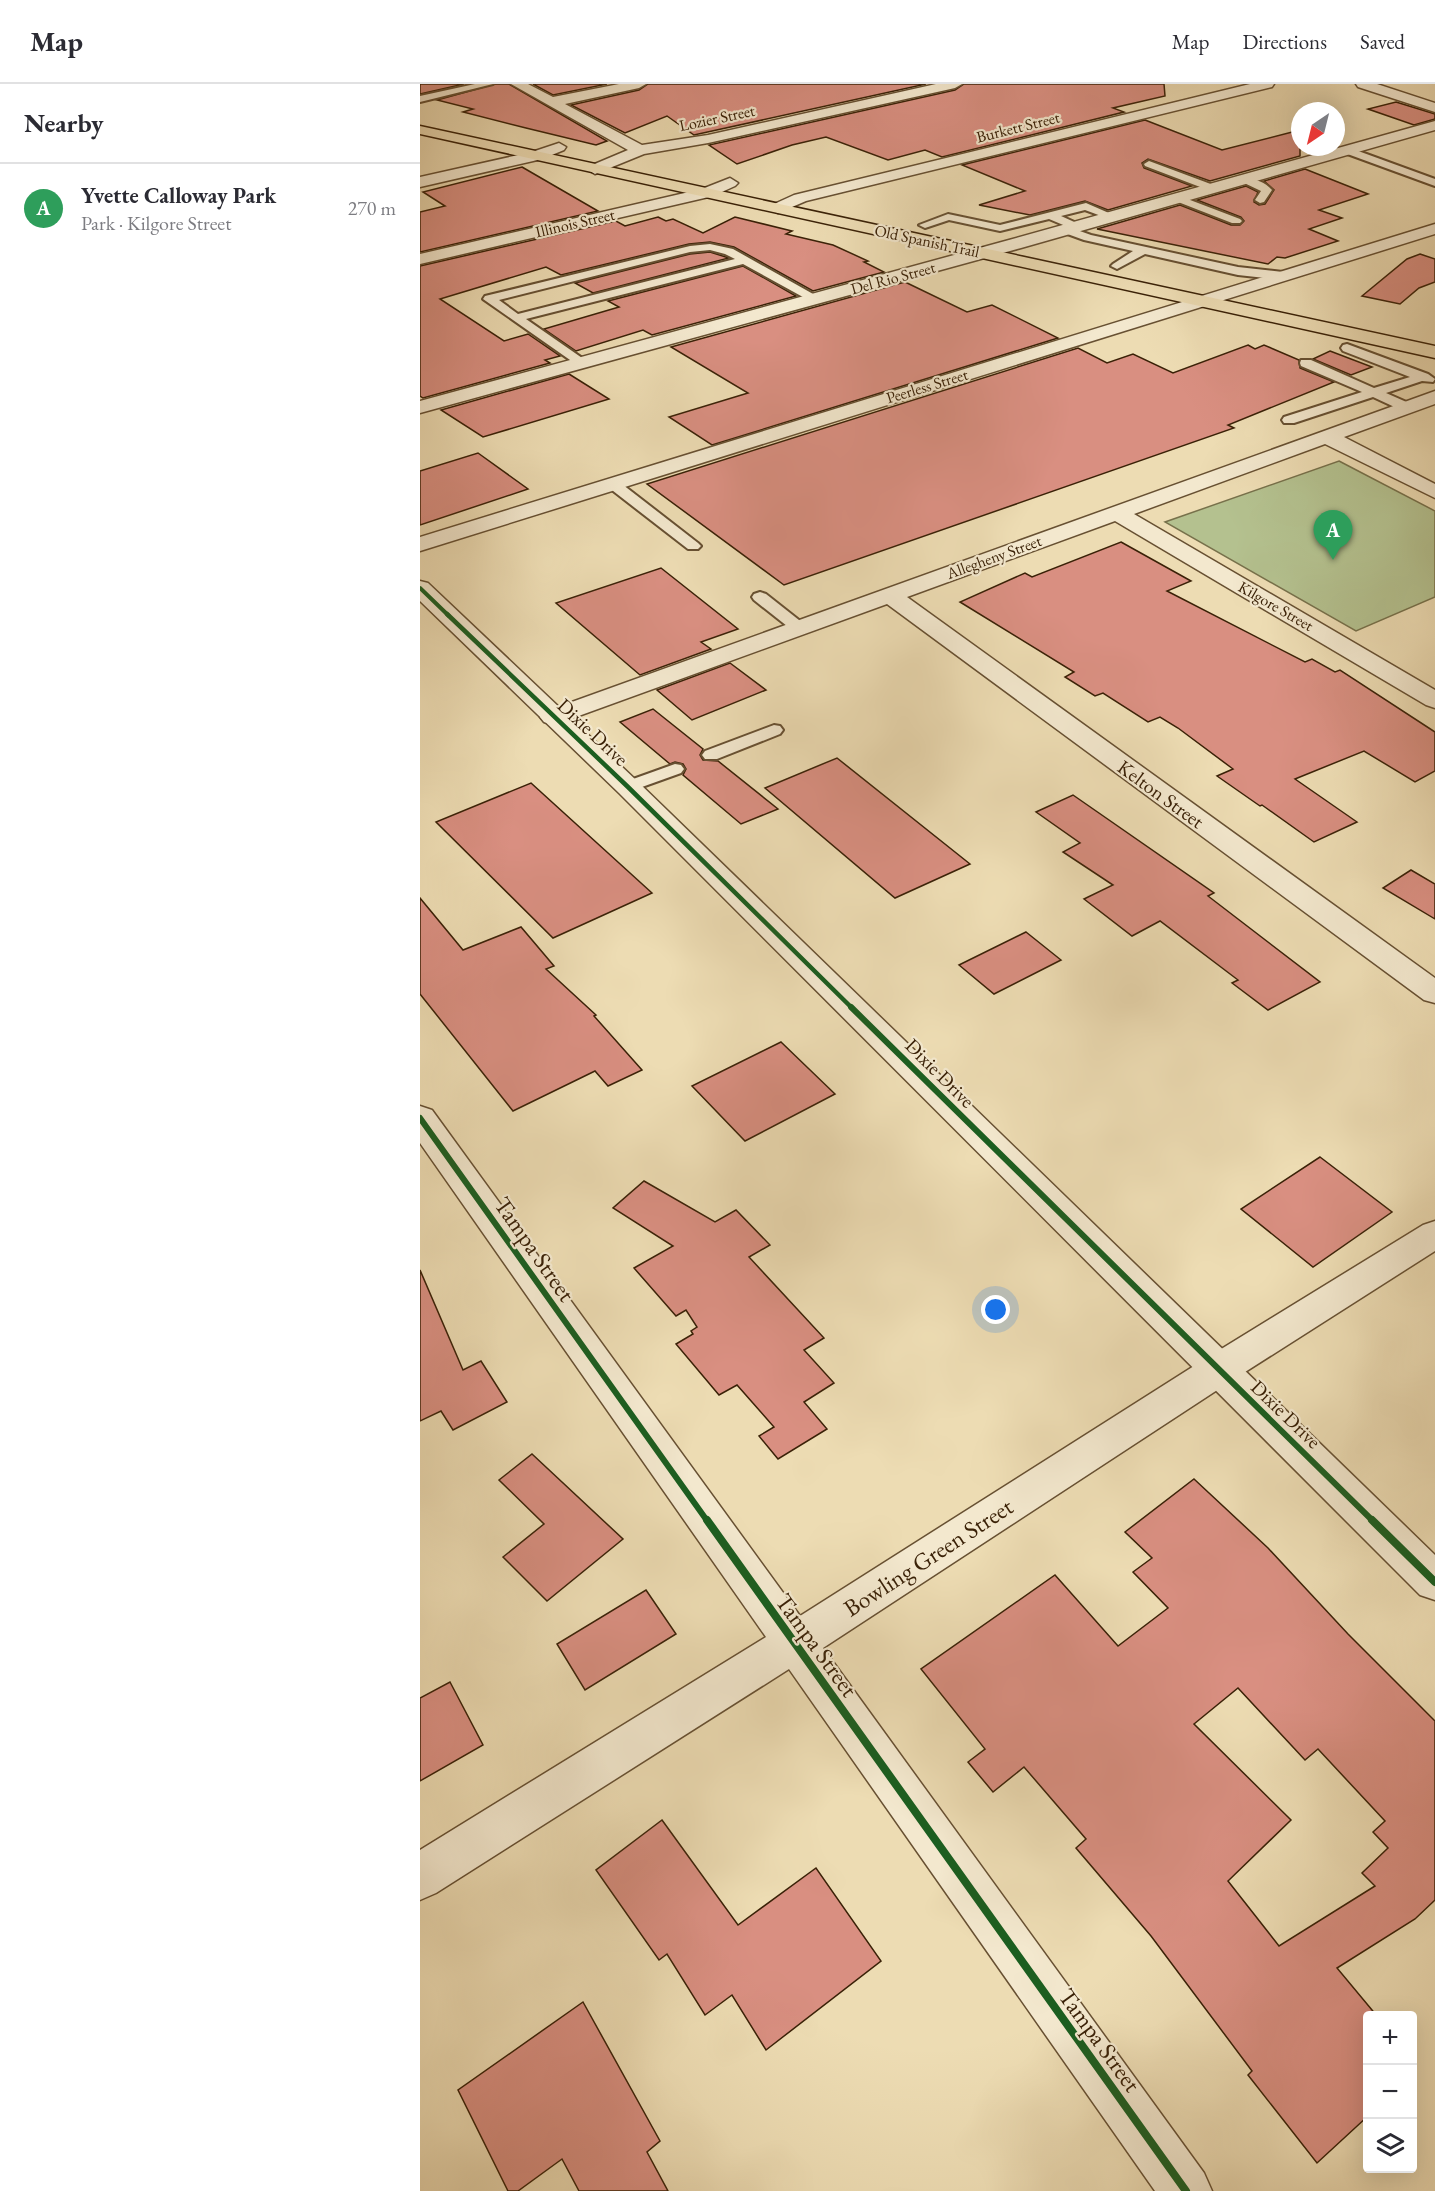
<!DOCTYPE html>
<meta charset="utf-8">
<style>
body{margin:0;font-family:"EB Garamond",serif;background:#f7f7f7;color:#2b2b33}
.controls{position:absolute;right:18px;bottom:18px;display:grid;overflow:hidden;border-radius:6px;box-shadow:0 6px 24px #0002}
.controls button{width:54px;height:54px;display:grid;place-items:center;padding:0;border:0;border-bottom:2px solid #e1e1e2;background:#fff;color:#2b2b33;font:30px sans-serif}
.compass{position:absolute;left:871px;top:18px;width:54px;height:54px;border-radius:50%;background:#fff;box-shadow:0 6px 24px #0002;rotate:215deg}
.you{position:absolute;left:576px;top:1226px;width:21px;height:21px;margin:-15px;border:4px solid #fff;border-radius:50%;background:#1a73e8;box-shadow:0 0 0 9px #1a73e833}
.badge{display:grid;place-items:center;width:39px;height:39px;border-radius:50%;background:#8f2418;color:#fff;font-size:20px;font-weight:700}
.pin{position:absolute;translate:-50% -50px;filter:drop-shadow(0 2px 3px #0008)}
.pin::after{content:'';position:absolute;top:32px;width:21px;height:18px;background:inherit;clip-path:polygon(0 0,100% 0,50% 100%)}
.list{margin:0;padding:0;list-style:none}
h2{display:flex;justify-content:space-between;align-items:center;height:78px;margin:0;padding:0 24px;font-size:26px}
h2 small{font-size:20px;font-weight:400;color:#7c7c81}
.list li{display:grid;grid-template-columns:39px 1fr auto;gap:18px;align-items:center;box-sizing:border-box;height:90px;padding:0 24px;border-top:2px solid #e1e1e2}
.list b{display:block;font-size:22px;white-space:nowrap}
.list p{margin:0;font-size:20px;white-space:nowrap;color:#7c7c81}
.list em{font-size:20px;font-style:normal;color:#7c7c81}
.icon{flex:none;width:33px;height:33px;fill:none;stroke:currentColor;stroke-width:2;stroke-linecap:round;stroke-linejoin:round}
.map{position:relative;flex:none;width:1015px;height:2107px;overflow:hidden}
header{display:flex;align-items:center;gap:36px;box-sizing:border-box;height:84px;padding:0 30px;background:#fff;border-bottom:2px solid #e1e1e2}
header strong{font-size:28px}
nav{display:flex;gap:33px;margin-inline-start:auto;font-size:21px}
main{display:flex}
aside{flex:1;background:#fff}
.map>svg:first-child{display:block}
</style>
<header>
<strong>Map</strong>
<nav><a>Map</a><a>Directions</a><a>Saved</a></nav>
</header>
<main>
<aside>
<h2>Nearby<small></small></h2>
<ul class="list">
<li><span class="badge" style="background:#2e9e5b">A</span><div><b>Yvette Calloway Park</b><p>Park · Kilgore Street</p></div><em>270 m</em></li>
</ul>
</aside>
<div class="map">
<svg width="1015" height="2107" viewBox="0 0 1015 2107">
<rect width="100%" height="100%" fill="#eddcb3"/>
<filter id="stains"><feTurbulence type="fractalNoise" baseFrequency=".00333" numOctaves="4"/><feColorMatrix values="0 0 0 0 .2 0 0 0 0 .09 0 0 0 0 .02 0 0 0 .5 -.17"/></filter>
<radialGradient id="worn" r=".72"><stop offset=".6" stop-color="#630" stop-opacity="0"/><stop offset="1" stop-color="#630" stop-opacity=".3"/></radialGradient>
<!-- green -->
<path fill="#b4c18f" stroke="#77714b" stroke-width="1.5" d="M919,377L1015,427V513L936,547L745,438Z"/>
<!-- building -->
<g fill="#d98f81" stroke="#3a2107" stroke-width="1.5" fill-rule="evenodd">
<path d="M0,0H44L0,10Z"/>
<path d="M75,0H89L187,57L176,61L106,44L43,28L53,25L17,16Z"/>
<path d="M113,0H187L133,11Z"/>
<path d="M228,0H506L274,51L247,32L205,49L151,21L219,6Z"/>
<path d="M544,0H744L745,12L693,24L704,28L522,73L505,66L468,76L406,53L372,61L317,80L289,61L535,6Z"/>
<path d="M976,18L1015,30V35L994,41L948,25Z"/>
<path d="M725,36L802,66L880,46V72L790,97L728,75L722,79L724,84L772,102L688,126L665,117L610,131L559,121L605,107L542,81Z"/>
<path d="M102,83L178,127L0,168V128L25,122L3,108Z"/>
<path d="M885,85L948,110L899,126L922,134L889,145L918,157L865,174L857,173L848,180L677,145L760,121L811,141H820L824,137L821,133L777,116L826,102L838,108L834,118L839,121L845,120L854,106L844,97Z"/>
<path d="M238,133L246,137L253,135L283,149L315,133L372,147L366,150L413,161L448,177L444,178L464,188L393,207L314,163L290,158L269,160L141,191L126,183L20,215L84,257L108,250L140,272L125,276L130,279L3,314L0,312V182L196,137L205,142Z"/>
<path d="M290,168L309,174L173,209L155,199L270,170Z"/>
<path d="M1000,170L1015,175V198L999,204L980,220L942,212L987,175Z"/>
<path d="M323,182L376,212L232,251L223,246L156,267L124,245L199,223L188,217Z"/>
<path d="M485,198L547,228L572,221L638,254L292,361L249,333L328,309L251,263Z"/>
<path d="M828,261L835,265L844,261L879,276L880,284L914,298L808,341L814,344L364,501L227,400L658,264L687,279L713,270L753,289Z"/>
<path d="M910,267L952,283L931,291L893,275Z"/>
<path d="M149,290L189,315L63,353L21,326Z"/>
<path d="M58,369L108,405L0,441V387Z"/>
<path d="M701,458L771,497L747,507L885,578L892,575L915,588L920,586L1015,648V687L995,698L944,667L875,695L937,738L894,758L842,721L840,722L797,692L813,685L758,644L740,633L728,638L683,609L675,612L645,593L654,588L540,518L605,489L612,493Z"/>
<path d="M241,484L318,545L281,558L291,565L220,591L136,519Z"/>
<path d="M310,579L346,606L272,636L237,606Z"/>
<path d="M233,625L283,665L280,671L283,676L298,677L358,725L321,740L263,691L266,685L263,680L255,678L250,680L200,638Z"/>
<path d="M417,674L550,780L475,814L345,704Z"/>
<path d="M111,699L232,809L133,854L16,738Z"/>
<path d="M653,711L794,809L788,812L900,898L848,926L812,899L818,896L740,837L712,852L664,815L693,801L643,768L660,759L616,728Z"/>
<path d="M991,786L1015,800V835L963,804Z"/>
<path d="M0,814L43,866L101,843L134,882L126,885L176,931L174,932L222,986L188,1002L175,987L93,1027L0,910Z"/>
<path d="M606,848L641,876L574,910L539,881Z"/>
<path d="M361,958L415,1010L325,1057L272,1002Z"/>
<path d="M900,1073L972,1128L893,1183L821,1125Z"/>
<path d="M224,1097L295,1138L316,1126L350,1161L329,1173L404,1254L384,1266L414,1299L384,1318L407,1345L358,1375L339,1352L354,1343L317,1301L299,1311L256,1260L273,1250L271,1247L277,1243L266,1226L256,1232L214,1184L253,1162L193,1124Z"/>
<path d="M0,1186L43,1286L61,1277L87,1318L33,1346L21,1327L0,1337Z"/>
<path d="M112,1370L203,1455L127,1517L83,1473L124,1440L79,1396Z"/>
<path d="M774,1395L848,1464L928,1550L1015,1637V1816L995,1835L917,1884L957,1932H948V2032L897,2079L828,1991L832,1987L731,1852L656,1764L666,1755L604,1683L573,1708L548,1678L565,1665L501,1585L635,1491L698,1562L748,1524L713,1488L732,1474L705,1448ZM818,1604L885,1676L898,1665L965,1737L953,1748L968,1764L942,1789L955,1802L859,1862L808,1797L871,1736L774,1640Z"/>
<path d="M226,1506L256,1550L165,1606L137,1560Z"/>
<path d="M30,1598L63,1661L0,1697V1614Z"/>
<path d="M242,1736L318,1841L396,1784L461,1877L346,1966L312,1911L285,1931L247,1870L239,1876L176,1786Z"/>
<path d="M163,1918L240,2057L227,2068L248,2107H159L142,2075L98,2107H88L38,2006Z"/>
</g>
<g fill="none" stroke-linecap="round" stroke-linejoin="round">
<defs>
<g id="service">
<path d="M55,0H73L0,18V12Z"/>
<path d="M922,64H930L1015,95V102L922,68Z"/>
<path d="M729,77L796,102L797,104L792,107L788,106L725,82L724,80Z"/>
<path d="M824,92C835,95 845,98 852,106L844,118L840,119L835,116L841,107L820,97L819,95Z"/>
<path d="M757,111L820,135L822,137L820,139H812L753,116L752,114Z"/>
<path d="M666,119L698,133L692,136L665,126L641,132L661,141L663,143L657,146L671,151L818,183L863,188L869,192L863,196L818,191L725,170L697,185L691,182L693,180L713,167L664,156L642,148V144L648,143L629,135L580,147L529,136L505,144L499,141L528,130L580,141Z"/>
<path d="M290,160L313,165L402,215L396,219L392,218L323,180L106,235L165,276L166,279L165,282L160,283L63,215L65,212L270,162ZM290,166L305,170L315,175L98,230L79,216L270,168Z"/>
<path d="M927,260L1008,290L1015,295L1013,298L1002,297L966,309L991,320L993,323L991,326H981L953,313L874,339H864L862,336L864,333L942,308L881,282L880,279L881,276H891L954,304L990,293L923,267L921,264L923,261Z"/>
<path d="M193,396L198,397L278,459L281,462L278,465H268L188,403L186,400L188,397Z"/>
<path d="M340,508L346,510L384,540L386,543L384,546H372L334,516L332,513L334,510Z"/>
<path d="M354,641L360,642L363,646L360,650L297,675H285L282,671L285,667Z"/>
<path d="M255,680L261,681L264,685L261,689L208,708L202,707L199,703L202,699Z"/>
</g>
<g id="minor">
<path d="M91,0H108L133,13L199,0H226L219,4L145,20L222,61L288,51L516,0H542L535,4L288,59L224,70L175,90L167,85L170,82L208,66Z"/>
<path d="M830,0H854L852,3L386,117L358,129L350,124L352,121L374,111Z"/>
<path d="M936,0H957L1015,19V28L938,3Z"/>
<path d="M139,59L146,63L144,66L122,75L0,103V93L112,68Z"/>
<path d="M310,94L318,99L315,102L293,112L0,180V170L282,105Z"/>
<path d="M1015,140V150L0,467V453Z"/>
<path d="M1015,307V320L924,353L1015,400V414L905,360L714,430L1015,606V624L1006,621L695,437L487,513L1015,894V919L1004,916L467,520L142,638L133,641L124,638L120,633L124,628Z"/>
<path d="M0,1022L12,1026L380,1532L785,1275L1003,1141L1015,1137V1167L811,1297L403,1564L784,2089L792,2107H735L369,1585L16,1809L0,1816V1766L346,1553L0,1059Z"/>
</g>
<g id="tertiary">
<path d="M1015,37V46L601,164L0,329V317L589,156Z"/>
<path d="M0,497L8,499L217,697L1015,1471V1516L1000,1511L199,709L0,517Z"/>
</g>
<path id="primary" d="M0,42L1015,262V274L0,50Z"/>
</defs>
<!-- service casing -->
<use href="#service" stroke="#675032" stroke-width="4"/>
<!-- minor casing -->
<use href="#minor" stroke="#675032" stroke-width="3"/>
<!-- tertiary casing -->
<use href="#tertiary" stroke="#675032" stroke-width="3"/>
<!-- primary casing -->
<use href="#primary" stroke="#3a2107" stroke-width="3"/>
<!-- service -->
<use href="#service" fill="#f3e8ce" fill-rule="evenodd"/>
<!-- minor -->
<use href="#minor" fill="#f3e8ce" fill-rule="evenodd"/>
<!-- tertiary -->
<use href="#tertiary" fill="#f3e8ce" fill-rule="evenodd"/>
<!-- primary -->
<use href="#primary" fill="#eddcb3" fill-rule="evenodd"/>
<defs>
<path id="cycleway-far3" d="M0,504L29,532"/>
<path id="cycleway-far2" d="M27,530L208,703L433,925"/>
<g id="cycleway-far1">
<path d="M431,923L954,1438"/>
<path d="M0,1034L288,1438"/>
</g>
<g id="cycleway">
<path d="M287,1436L766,2107"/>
<path d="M952,1436L1015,1498"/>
</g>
</defs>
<!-- cycleway-far3 casing -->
<use href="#cycleway-far3" stroke="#f3e8ce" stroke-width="6"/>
<!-- cycleway-far2 casing -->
<use href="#cycleway-far2" stroke="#f3e8ce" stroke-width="8"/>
<!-- cycleway-far1 casing -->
<use href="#cycleway-far1" stroke="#f3e8ce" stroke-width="10"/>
<!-- cycleway casing -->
<use href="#cycleway" stroke="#f3e8ce" stroke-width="12"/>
<!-- cycleway-far3 -->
<use href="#cycleway-far3" stroke="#1b5e20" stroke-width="4"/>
<!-- cycleway-far2 -->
<use href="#cycleway-far2" stroke="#1b5e20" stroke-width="4.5"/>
<!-- cycleway-far1 -->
<use href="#cycleway-far1" stroke="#1b5e20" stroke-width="6"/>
<!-- cycleway -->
<use href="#cycleway" stroke="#1b5e20" stroke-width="8"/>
</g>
<g text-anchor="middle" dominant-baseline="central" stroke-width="4.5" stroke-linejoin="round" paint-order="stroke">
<!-- far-street labels -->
<g font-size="16" fill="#3a2107" stroke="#f3e8ce">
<text transform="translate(297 34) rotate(-12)">Lozier Street</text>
<text transform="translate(598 43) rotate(-14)">Burkett Street</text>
<text transform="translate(155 139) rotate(-13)">Illinois Street</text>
<text transform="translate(507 157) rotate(12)">Old Spanish Trail</text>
<text transform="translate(473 194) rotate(-15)">Del Rio Street</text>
<text transform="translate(507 302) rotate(-17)">Peerless Street</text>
<text transform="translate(574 473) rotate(-20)">Allegheny Street</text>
<text transform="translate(856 522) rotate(30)">Kilgore Street</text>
</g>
<!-- street labels -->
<g font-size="20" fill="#3a2107" stroke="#f3e8ce">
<text transform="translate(173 648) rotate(43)">Dixie Drive</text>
<text transform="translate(741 710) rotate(36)">Kelton Street</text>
<text transform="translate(520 989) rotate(45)">Dixie Drive</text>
<text transform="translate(866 1330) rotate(44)">Dixie Drive</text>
</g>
<!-- near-street labels -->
<g font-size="24" fill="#3a2107" stroke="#f3e8ce">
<text transform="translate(115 1165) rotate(55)">Tampa Street</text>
<text transform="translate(508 1473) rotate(-33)">Bowling Green Street</text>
<text transform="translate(397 1561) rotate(54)">Tampa Street</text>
<text transform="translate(680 1956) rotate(54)">Tampa Street</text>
</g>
</g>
<rect width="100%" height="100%" filter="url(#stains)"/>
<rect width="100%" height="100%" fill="url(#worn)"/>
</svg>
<div class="controls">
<button>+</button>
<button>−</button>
<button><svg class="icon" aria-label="layers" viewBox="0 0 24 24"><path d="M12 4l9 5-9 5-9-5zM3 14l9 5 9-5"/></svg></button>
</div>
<svg class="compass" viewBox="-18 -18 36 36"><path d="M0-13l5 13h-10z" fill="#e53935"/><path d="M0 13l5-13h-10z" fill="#7c7c81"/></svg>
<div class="you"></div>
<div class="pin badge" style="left:913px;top:476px;background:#2e9e5b">A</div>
</div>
</main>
